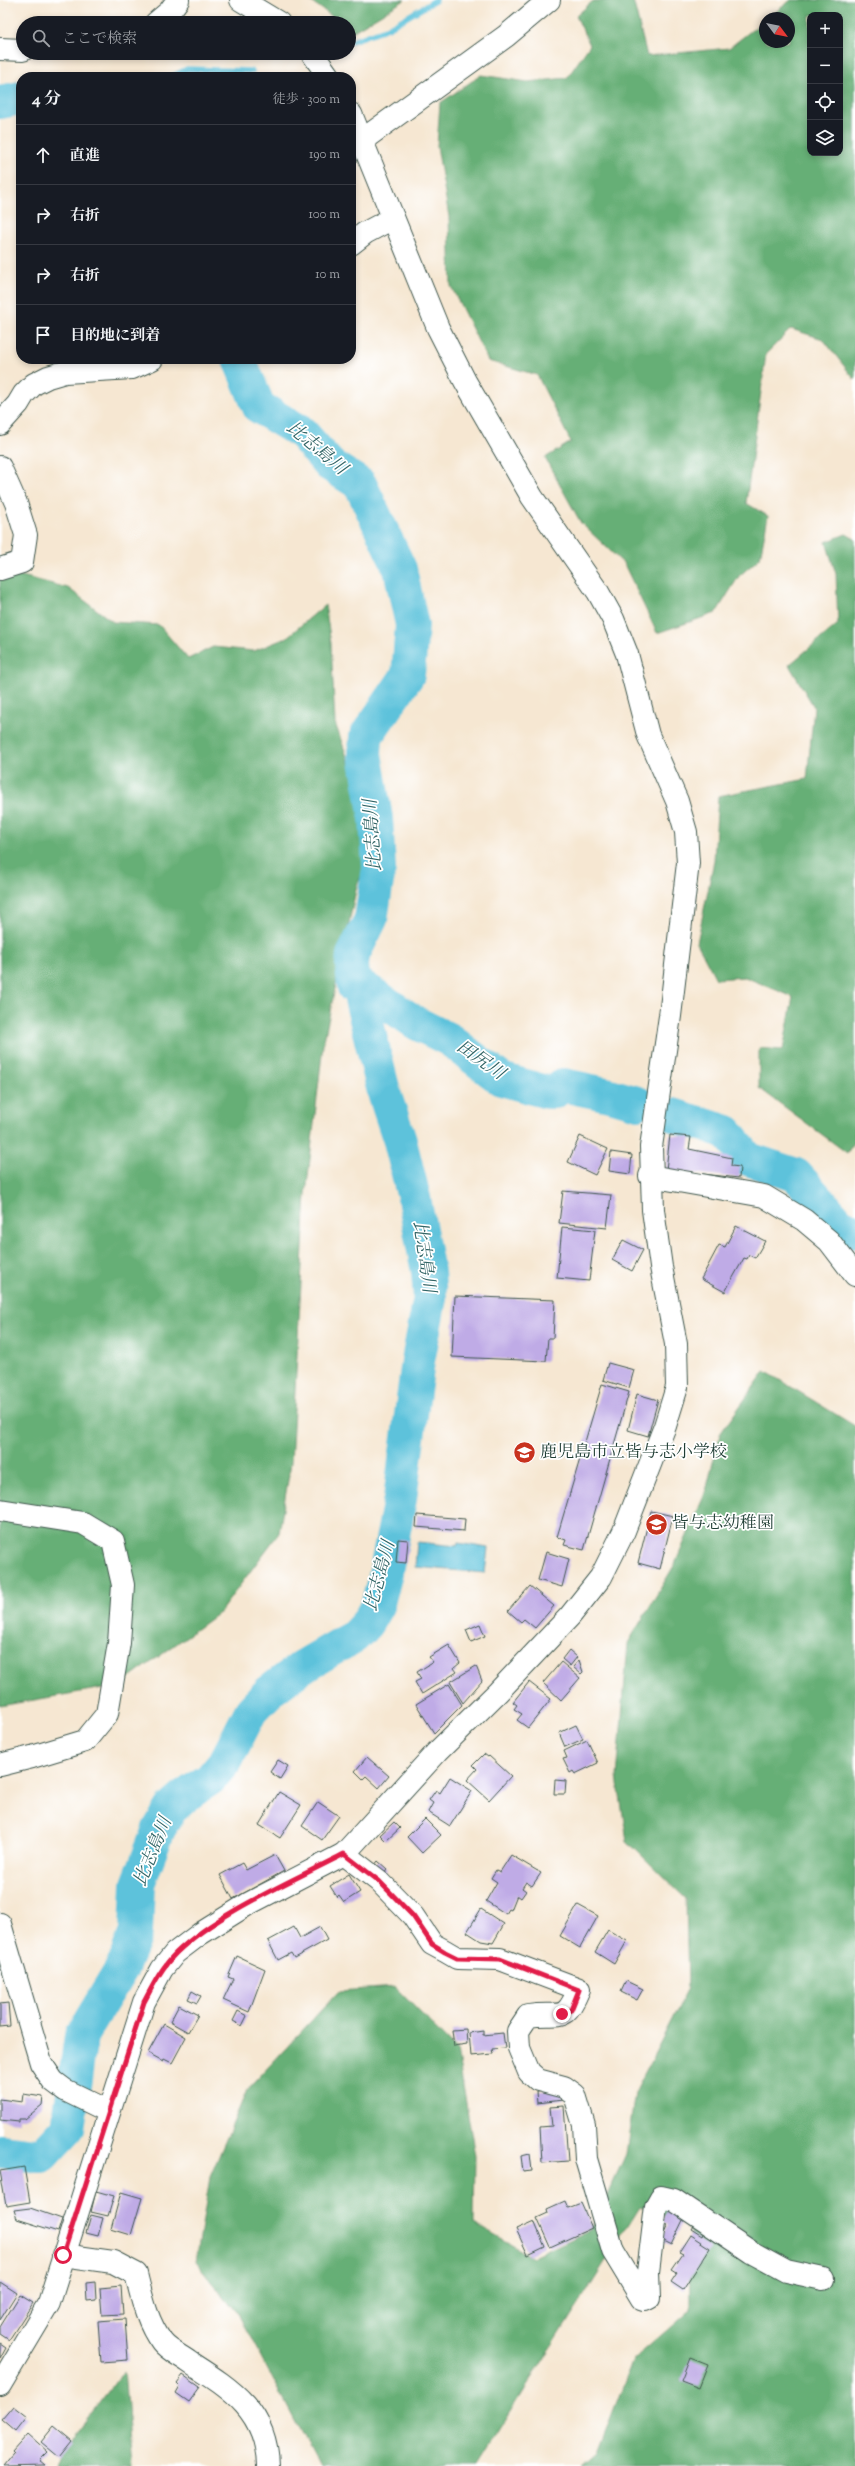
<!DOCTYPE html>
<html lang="ja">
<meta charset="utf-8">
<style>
body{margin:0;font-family:"Sorts Mill Goudy","Noto Serif JP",serif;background:#242831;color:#f1f3f6}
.controls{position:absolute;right:12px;top:12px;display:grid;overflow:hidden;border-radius:8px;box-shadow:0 2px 6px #0003}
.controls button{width:36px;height:36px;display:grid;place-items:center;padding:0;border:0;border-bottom:1px solid #363941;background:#171b24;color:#f1f3f6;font:20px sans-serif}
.compass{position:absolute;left:759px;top:12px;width:36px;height:36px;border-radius:50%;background:#171b24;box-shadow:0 2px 6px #0003;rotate:122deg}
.stop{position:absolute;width:12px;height:12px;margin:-9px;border:3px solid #e11d48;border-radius:50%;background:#fff}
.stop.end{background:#e11d48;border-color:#fff;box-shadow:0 1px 4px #0008}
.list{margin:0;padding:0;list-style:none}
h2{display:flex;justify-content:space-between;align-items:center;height:52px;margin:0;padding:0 16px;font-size:17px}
h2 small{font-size:13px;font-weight:400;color:#9ea1a6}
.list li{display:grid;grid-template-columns:26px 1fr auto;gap:12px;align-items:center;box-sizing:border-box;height:60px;padding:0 16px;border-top:1px solid #363941}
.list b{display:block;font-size:15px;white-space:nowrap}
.list em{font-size:13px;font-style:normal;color:#9ea1a6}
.icon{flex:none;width:22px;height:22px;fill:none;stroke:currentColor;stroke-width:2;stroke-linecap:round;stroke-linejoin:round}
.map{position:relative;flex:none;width:855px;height:2466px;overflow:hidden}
.search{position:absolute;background:#171b24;box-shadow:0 2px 6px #0003;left:16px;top:16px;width:340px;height:44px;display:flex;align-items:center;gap:10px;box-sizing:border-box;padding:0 14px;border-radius:22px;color:#9ea1a6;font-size:15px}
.panel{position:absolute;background:#171b24;box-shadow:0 2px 6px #0003;left:16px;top:72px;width:340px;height:292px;border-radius:16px}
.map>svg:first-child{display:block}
</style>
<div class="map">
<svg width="855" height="2466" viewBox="0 0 855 2466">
<rect width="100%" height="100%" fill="#fff"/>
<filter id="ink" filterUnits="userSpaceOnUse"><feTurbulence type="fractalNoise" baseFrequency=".025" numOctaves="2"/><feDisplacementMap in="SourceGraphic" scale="8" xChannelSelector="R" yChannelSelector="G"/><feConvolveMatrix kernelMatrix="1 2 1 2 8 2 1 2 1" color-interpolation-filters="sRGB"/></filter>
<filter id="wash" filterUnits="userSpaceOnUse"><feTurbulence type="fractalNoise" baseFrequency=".012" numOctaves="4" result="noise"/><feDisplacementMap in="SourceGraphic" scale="16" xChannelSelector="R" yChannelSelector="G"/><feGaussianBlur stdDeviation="0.9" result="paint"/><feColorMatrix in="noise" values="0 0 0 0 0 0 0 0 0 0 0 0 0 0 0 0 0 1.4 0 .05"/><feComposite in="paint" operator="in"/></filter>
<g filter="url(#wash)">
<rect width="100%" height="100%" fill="#f6e7d2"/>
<!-- forest -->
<g fill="#66af76" stroke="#427655" fill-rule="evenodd">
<path d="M307,0H405L352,32L349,30V23C335,23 322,6 307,0Z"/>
<path d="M633,0L647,56L729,48L765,20V42H789V18H768L791,0H855V380L823,339L791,329L766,354L746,503L768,516L760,558L739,576L716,613L657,633L624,564L581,523L545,458L571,442L537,375L488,361L451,286L449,217L437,146L440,103L481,75L528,82L567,78L590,45L576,16L593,1ZM810,15H840V153H810Z"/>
<path d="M846,534L855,539V1141L847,1153L759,1088V1048L783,1050L793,997L745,977L716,979L697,943L714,861L718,796L807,779L814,707L789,665L838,624L836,574L826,542Z"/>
<path d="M0,574L22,576L68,588L113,622L159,625L188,659L213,647L254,651L286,638L325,605L331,643L335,723L356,782L363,831L364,870L357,885L323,1045L306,1194L291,1463L279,1533L220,1612L120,1685L0,1706Z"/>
<path d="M765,1371L855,1426V2466H582L597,2453L633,2360L691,2309L690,2225L640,2206L477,2466H319L237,2312L196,2262L210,2177L247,2090L339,1991L395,1987L457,2050L475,2156L474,2224L533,2257L591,2230L626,2154L635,2092L688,1988L686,1899L627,1841L617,1777L628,1643L675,1564L706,1491L720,1434Z"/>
<path d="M124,2371L132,2466H56L61,2452Z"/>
</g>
<!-- water -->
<path fill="#5dc2db" stroke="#3e8088" d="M417,1542L457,1546L458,1543L488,1548L485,1573L415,1567Z"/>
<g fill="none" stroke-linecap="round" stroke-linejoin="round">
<!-- stream -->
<g stroke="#5dc2db" stroke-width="5.5">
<path d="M349,42L388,28L436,0"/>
<path d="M171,77L187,69L252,71"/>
</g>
<!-- river -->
<g stroke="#5dc2db" stroke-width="34">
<path d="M0,102L21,98"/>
<path d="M239,359L259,407L302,433L330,465L360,484L400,569L412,625L408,675L366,736L365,754L376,818L379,868L371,919L353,955L352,965L354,987L357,983"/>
<path d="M357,983L416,1023L450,1040L501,1079L547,1092H554L563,1085L610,1095L638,1103"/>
<path d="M673,1115L727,1132L748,1159L796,1175L834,1217L837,1223L855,1232"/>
<path d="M0,2151L42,2156L68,2128L81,2036L122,1968L136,1932L138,1884L159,1829L171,1809L188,1794L210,1779L226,1760L251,1711L270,1691L302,1667L355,1636L367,1623L377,1606L385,1577L400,1499L418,1361L430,1298L428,1272L414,1198L400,1141L385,1096L357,983"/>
</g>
</g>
<g id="blocks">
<!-- building -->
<g fill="#bfabe6">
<path d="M670,1135L691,1137L689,1149L732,1158L731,1166L740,1167L739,1178L666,1170Z"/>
<path d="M580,1136L608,1149L595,1175L568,1162Z"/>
<path d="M611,1152L632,1155L630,1174L609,1171Z"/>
<path d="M563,1191L611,1195L607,1228L559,1223Z"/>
<path d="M736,1226L765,1241L755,1258L749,1255L747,1259L744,1258L725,1292L701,1279L719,1245L725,1247Z"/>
<path d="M562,1227L595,1230L589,1281L557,1278Z"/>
<path d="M623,1240L643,1250L632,1271L612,1260Z"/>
<path d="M455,1296L555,1300L553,1338H548L546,1361L452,1357Z"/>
<path d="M608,1363L634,1370L629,1388L603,1380Z"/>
<path d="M602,1384L629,1392L584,1550L564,1545L566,1540L557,1537Z"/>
<path d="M637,1394L658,1400L648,1436L628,1430Z"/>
<path d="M651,1511L673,1516L660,1569L638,1563Z"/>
<path d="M417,1515L465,1519L464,1531L416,1527Z"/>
<path d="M398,1539L408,1540L406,1563L396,1562Z"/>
<path d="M546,1552L569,1559L562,1587L538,1580Z"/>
<path d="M530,1586L554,1606L535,1628L524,1619L521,1622L508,1611Z"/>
<path d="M480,1624L485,1636L471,1642L466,1630Z"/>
<path d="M449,1645L460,1663L454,1668L457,1672L422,1694L415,1682L421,1679L417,1672L433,1662L429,1657Z"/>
<path d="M569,1650L577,1657L570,1666L562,1659Z"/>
<path d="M579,1660L583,1672L581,1674L573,1667Z"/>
<path d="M561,1662L580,1678L561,1700L543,1683Z"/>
<path d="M476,1666L482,1681L463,1703L450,1682Z"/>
<path d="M529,1682L551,1699L528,1728L517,1720L522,1714L514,1709L517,1705L513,1702Z"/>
<path d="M449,1684L462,1705L434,1733L416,1704Z"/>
<path d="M576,1725L583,1739L565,1747L559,1733Z"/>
<path d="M587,1740L598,1763L575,1774L573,1771L570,1773L563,1759L567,1758L564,1751Z"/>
<path d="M484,1754L488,1757L489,1756L511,1776L489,1800L467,1780L477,1769L473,1765Z"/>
<path d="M367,1757L389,1776L379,1788L366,1776L363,1779L355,1771Z"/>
<path d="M278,1760L288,1766L280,1779L270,1772Z"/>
<path d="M450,1777L472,1791L450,1826L428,1812L433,1803L429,1800L436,1790L440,1793Z"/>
<path d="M555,1780L566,1781L565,1794H554Z"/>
<path d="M279,1792L301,1805L280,1838L259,1825Z"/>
<path d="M318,1802L339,1816L322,1840L302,1826Z"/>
<path d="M425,1819L441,1835L422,1853L407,1837Z"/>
<path d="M394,1822L400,1828L386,1841L380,1835Z"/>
<path d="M275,1855L284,1871L233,1899L220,1875L242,1863L246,1870Z"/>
<path d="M511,1855L541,1873L532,1886L526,1882L522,1888L526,1891L521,1898L517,1895L511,1910L509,1909L506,1914L486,1901L497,1882L491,1878L496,1870L500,1872Z"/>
<path d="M378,1861L387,1869L383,1874L374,1866Z"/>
<path d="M349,1874L360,1892L344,1902L339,1895L337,1897L330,1886Z"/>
<path d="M578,1905L598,1916L580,1948L560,1936Z"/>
<path d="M481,1909L504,1924L493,1943L481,1941L467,1932Z"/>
<path d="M294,1927L300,1938L320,1927L327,1940L294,1958L291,1953L278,1960L268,1941Z"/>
<path d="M608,1930L627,1941L614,1964L595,1952Z"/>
<path d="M237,1956L265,1969L249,2012L223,2000L233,1979L228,1977Z"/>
<path d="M626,1981L643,1989L637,2000L621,1992Z"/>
<path d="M192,1991L201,1996L197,2003L188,1999Z"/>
<path d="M8,2003L10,2026L0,2027V2004Z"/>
<path d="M179,2005L198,2015L188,2032L170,2022Z"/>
<path d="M238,2011L247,2016L242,2026L233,2021Z"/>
<path d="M164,2024L186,2037L172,2063L164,2059L163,2061L148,2053Z"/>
<path d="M466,2029L467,2044L454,2046L452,2030Z"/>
<path d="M483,2031V2035L503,2033L505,2048L492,2049L493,2054L471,2056L469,2033Z"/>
<path d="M550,2090L563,2096L564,2100L537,2103L536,2092Z"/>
<path d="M23,2094L43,2097L42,2105L25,2119H19V2122L0,2120V2099L22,2102Z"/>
<path d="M564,2106L568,2161L542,2163L540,2127L552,2126L550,2107Z"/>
<path d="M530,2154L532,2171L523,2172L521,2156Z"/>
<path d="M24,2167L30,2202L6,2206L0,2171Z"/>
<path d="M96,2191L114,2196L108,2216L91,2212Z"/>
<path d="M121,2192L142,2198L131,2235L111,2229Z"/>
<path d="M565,2201L568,2208L581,2203L592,2228L550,2247L537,2218L548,2213L547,2209Z"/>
<path d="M30,2208L62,2219L58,2232L17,2219L14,2210Z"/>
<path d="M668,2208L685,2216L671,2245L661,2240L668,2225L661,2222Z"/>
<path d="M91,2215L103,2218L98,2236L86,2233Z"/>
<path d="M534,2221L545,2247L528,2255L516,2229Z"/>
<path d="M695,2223L705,2229L702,2236L691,2229Z"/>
<path d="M690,2235L710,2248L683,2290L671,2282L677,2273L672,2270L683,2254L679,2252Z"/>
<path d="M0,2282L17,2293L0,2320Z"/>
<path d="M95,2282L96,2300L87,2301L86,2283Z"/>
<path d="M121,2286L123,2314L102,2315L100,2288Z"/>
<path d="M20,2295L33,2303L9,2340L0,2334V2327Z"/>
<path d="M125,2319L128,2360L101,2362L98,2321Z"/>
<path d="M0,2343L6,2347L0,2358Z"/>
<path d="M690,2358L708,2365L699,2388L681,2381Z"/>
<path d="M183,2375L200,2387L189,2402L176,2393L180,2386L177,2383Z"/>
<path d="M13,2406L27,2417L16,2431L2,2419Z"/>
<path d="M54,2426L72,2441L59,2457L41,2442Z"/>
<path d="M28,2434L48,2452L40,2460L46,2465L4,2466L14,2454L12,2452Z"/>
</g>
</g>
</g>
<g filter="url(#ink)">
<use href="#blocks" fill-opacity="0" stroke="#3f564c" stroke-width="1"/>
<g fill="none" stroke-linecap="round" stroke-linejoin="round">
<defs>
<g id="minor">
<path d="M241,0L279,23"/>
<path d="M156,23L169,12L178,0"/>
<path d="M0,49L23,50"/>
<path d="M312,53L329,77"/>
<path d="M361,141L506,36L549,0"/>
<path d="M351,244L365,233L393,218"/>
<path d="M0,424L18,404L24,394L34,384L48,377L65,372L132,368L152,359"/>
<path d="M0,467L16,503L26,535L22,562L0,569"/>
<path d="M650,1176L764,1196L804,1220L829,1241L855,1275"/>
<path d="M0,1510L83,1523L113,1541L123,1585L119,1643L107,1714L85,1741L32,1757L0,1765"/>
<path d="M344,1854L379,1881L413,1916L432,1944L445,1951L457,1958L500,1959L579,1989C564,2025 561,2011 528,2016L518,2031L519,2048L529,2072L538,2080L564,2087L575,2095L584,2125L586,2159L613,2251L642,2299L645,2300L649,2298L648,2272L655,2214L656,2206L661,2197L674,2200L751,2252L786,2271L823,2279"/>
<path d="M0,1924L41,2063L53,2081L65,2090L108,2111"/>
<path d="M63,2255L113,2262L136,2274C142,2298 147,2322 162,2342C168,2350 181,2356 189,2362C231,2389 267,2411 268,2466"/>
<path d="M0,2385L49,2303L144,2002L162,1969L175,1953L200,1934L248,1904L344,1854L437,1752L498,1692L570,1616L601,1577L624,1531L665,1426L677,1387L676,1344L661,1267L653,1210L651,1147L670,1016L688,863L686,832L677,801L648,735L627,654L613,619L598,592L532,497L465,381L438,328L351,114"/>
</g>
</defs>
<!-- minor casing -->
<use href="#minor" stroke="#3f564c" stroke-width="24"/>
<!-- minor -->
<use href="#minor" stroke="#fff" stroke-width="22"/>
</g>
</g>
<g fill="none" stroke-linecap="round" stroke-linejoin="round" filter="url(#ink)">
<!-- route -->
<path stroke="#e11d48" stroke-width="5" d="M63,2255L144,2002C153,1985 162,1967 176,1953C217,1913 292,1881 344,1854L379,1881L413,1916L432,1944L445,1952L457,1958L500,1959L579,1990L571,2010L562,2014"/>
</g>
<!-- icons -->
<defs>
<symbol id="school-disc" viewBox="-11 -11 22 22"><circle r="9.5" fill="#c8321e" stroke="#fff"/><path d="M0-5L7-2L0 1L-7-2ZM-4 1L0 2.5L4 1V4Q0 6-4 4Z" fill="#fff"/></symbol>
</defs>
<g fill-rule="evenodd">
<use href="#school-disc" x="512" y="1440" width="25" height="25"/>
<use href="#school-disc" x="644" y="1512" width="25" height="25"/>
</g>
<g text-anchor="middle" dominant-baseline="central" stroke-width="3.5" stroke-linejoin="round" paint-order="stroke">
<!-- poi labels -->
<g font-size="17" fill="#1f3d34" stroke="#fff" text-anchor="start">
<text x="540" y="1453">鹿児島市立皆与志小学校</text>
<text x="672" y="1524">皆与志幼稚園</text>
</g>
<!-- water labels -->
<g font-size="18" font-style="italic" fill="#326566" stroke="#fff">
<text transform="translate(316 449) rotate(40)">比志島川</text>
<text transform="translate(374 835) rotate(-94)">比志島川</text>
<text transform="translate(480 1061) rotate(35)">田尻川</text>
<text transform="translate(423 1257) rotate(82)">比志島川</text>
<text transform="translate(381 1576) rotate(-75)">比志島川</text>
<text transform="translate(154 1852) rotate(-68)">比志島川</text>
</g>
</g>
</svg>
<div class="controls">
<button>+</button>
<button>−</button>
<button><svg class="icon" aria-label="locate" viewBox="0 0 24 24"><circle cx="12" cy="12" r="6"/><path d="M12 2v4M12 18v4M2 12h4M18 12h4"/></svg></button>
<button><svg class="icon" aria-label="layers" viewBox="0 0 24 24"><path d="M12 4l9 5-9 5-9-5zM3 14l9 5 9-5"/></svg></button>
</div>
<svg class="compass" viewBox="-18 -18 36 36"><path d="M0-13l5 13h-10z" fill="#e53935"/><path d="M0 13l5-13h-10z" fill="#9ea1a6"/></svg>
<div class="stop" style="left:63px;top:2255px"></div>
<div class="stop end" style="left:562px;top:2014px"></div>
<div class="search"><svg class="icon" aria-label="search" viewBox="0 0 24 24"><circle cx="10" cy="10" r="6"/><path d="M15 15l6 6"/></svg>ここで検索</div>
<section class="panel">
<h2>4 分<small>徒歩 · 300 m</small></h2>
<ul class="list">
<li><svg class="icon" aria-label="ahead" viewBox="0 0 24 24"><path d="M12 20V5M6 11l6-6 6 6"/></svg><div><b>直進</b></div><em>190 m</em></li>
<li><svg class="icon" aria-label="right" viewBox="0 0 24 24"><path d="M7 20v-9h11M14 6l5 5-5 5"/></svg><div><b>右折</b></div><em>100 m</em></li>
<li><svg class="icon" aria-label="right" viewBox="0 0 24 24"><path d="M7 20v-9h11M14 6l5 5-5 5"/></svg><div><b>右折</b></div><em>10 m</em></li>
<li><svg class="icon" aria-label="arrive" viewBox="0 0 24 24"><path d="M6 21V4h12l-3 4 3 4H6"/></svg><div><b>目的地に到着</b></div></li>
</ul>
</section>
</div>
